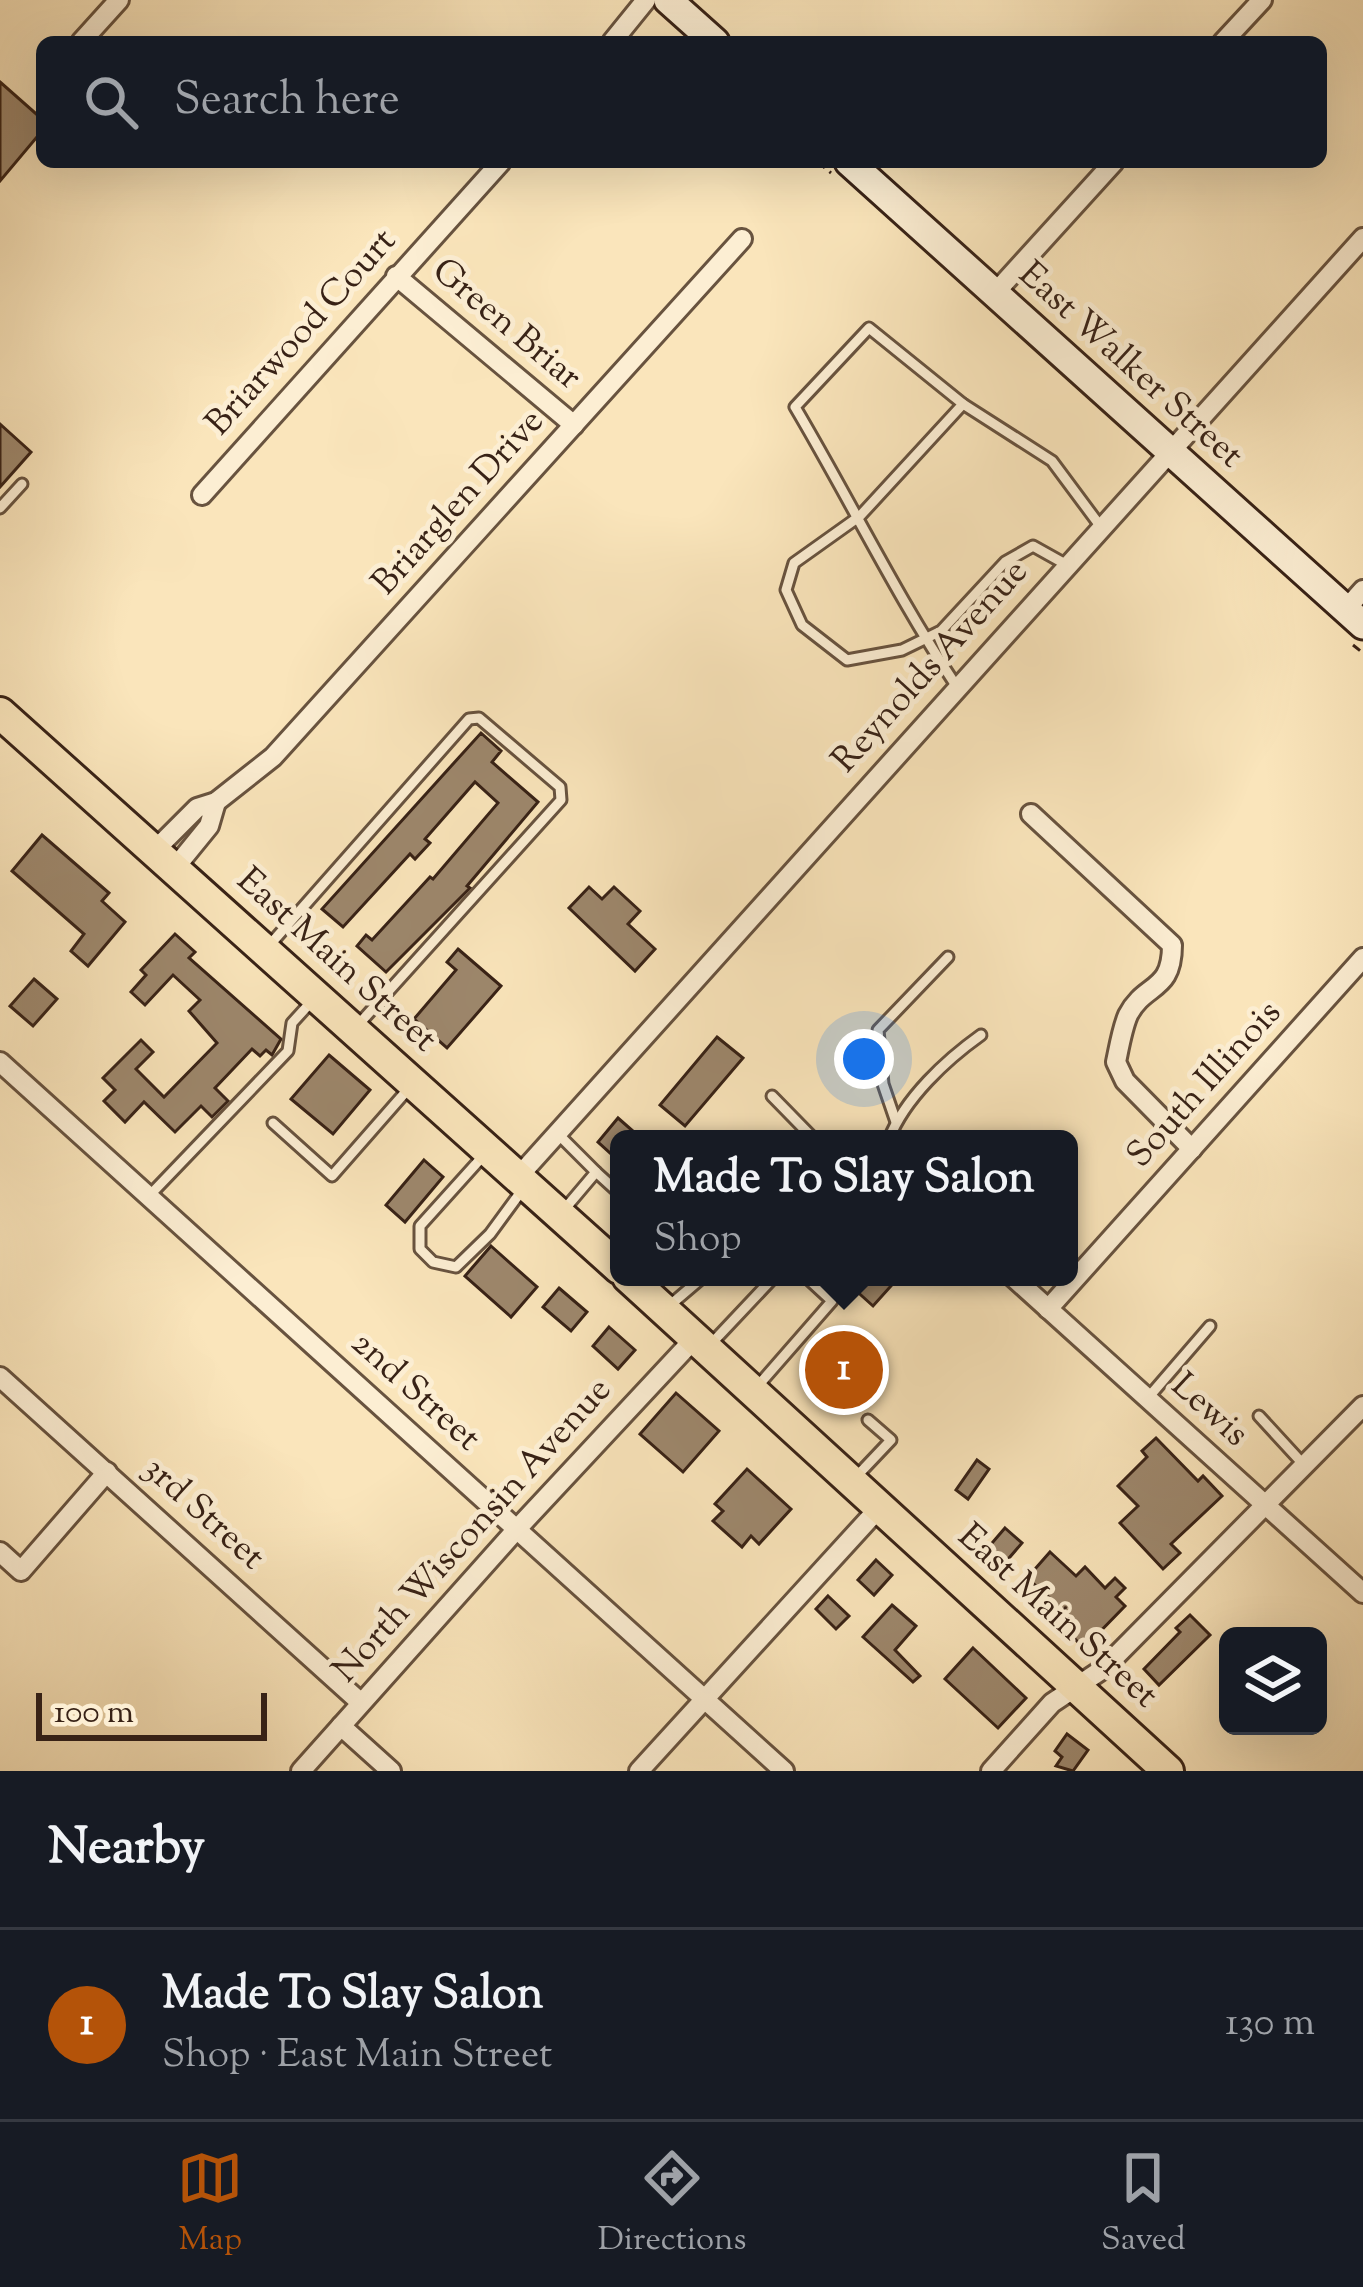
<!DOCTYPE html>
<meta charset="utf-8">
<style>
body{margin:0;font-family:"Sorts Mill Goudy",serif;background:#242831;color:#f1f3f6}
.controls{position:absolute;right:36px;bottom:36px;display:grid;overflow:hidden;border-radius:18px;box-shadow:0 12px 48px #0002}
.controls button{width:108px;height:108px;display:grid;place-items:center;padding:0;border:0;border-bottom:3px solid #363941;background:#171b24;color:#f1f3f6;font:60px sans-serif}
.scale{position:absolute;left:36px;bottom:30px;width:231px;box-sizing:border-box;padding-left:12px;border:6px solid #382216;border-top:0;font-size:33px;line-height:42px;white-space:nowrap;color:#382216;-webkit-text-stroke:9px #fceed3;paint-order:stroke}
.you{position:absolute;left:864px;top:1059px;width:42px;height:42px;margin:-30px;border:9px solid #fff;border-radius:50%;background:#1a73e8;box-shadow:0 0 0 18px #1a73e833}
.badge{display:grid;place-items:center;width:78px;height:78px;border-radius:50%;background:#b45309;color:#fff;font-size:39px;font-weight:700}
.pin{position:absolute;translate:-50% -50%;border:6px solid #fff;box-shadow:0 3px 12px #0006}
.popup{position:absolute;left:610px;top:1130px;width:468px;height:156px;box-sizing:border-box;display:grid;place-content:center;border-radius:18px;background:#171b24;filter:drop-shadow(0 3px 9px #0005);font-size:39px;white-space:nowrap;color:#9ea1a6}
.popup b{font-size:45px;color:#f1f3f6}
.popup::after{content:'';position:absolute;left:50%;top:100%;margin-left:-24px;border:24px solid transparent;border-top-color:#171b24}
.list{margin:0;padding:0;list-style:none}
h2{display:flex;justify-content:space-between;align-items:center;height:156px;margin:0;padding:0 48px;font-size:51px}
h2 small{font-size:39px;font-weight:400;color:#9ea1a6}
.list li{display:grid;grid-template-columns:78px 1fr auto;gap:36px;align-items:center;box-sizing:border-box;height:192px;padding:0 48px;border-top:3px solid #363941}
.list b{display:block;font-size:45px;white-space:nowrap}
.list p{margin:0;font-size:39px;white-space:nowrap;color:#9ea1a6}
.list em{font-size:39px;font-style:normal;color:#9ea1a6}
.icon{flex:none;width:66px;height:66px;fill:none;stroke:currentColor;stroke-width:2;stroke-linecap:round;stroke-linejoin:round}
.map{position:relative;flex:none;width:1363px;height:1771px;overflow:hidden}
.search{position:absolute;background:#171b24;box-shadow:0 12px 48px #0002;left:36px;right:36px;top:36px;height:132px;display:flex;align-items:center;gap:30px;box-sizing:border-box;padding:0 42px;border-radius:18px;color:#9ea1a6;font-size:45px}
.sheet{height:348px;background:#171b24}
nav{display:flex;justify-content:space-around;align-items:center;box-sizing:border-box;height:168px;border-top:3px solid #363941;background:#171b24;font-size:33px;color:#9ea1a6}
nav a{display:grid;justify-items:center;gap:6px}
nav .on{color:#b45309}
.map>svg:first-child{display:block}
</style>
<div class="map">
<svg width="1363" height="1771" viewBox="0 0 1363 1771">
<rect width="100%" height="100%" fill="#fae5bb"/>
<filter id="stains"><feTurbulence type="fractalNoise" baseFrequency=".00167" numOctaves="4"/><feColorMatrix values="0 0 0 0 .2 0 0 0 0 .09 0 0 0 0 .02 0 0 0 .5 -.17"/></filter>
<radialGradient id="worn" r=".72"><stop offset=".6" stop-color="#630" stop-opacity="0"/><stop offset="1" stop-color="#630" stop-opacity=".3"/></radialGradient>
<!-- building -->
<g fill="#9d876c" stroke="#382216" stroke-width="3">
<path d="M0,82L42,119V131L0,181Z"/>
<path d="M0,424L31,452L0,487Z"/>
<path d="M481,733L501,751L492,762L538,802L467,886L470,888L386,972L357,946L366,935L372,940L430,877L433,879L498,803L475,782L425,839L430,843L415,859L410,854L343,927L322,909Z"/>
<path d="M42,835L109,893L102,901L125,922L88,966L71,951L84,934L12,871Z"/>
<path d="M589,887L602,899L614,887L640,911L628,924L655,949L635,971L569,908Z"/>
<path d="M175,934L195,952L189,958L281,1039L272,1055L266,1050L260,1056L252,1049L215,1088L228,1101L212,1117L201,1106L175,1132L144,1102L125,1122L104,1101L115,1090L103,1078L141,1040L153,1052L136,1069L164,1097L217,1043L189,1011L200,1000L173,975L145,1005L131,992L146,975L141,970Z"/>
<path d="M458,949L501,986L447,1048L414,1019L456,970L447,962Z"/>
<path d="M34,979L57,999L33,1026L10,1006Z"/>
<path d="M717,1037L743,1058L685,1126L660,1105Z"/>
<path d="M329,1055L370,1090L333,1134L291,1099Z"/>
<path d="M618,1118L642,1139H619V1161L598,1142Z"/>
<path d="M424,1160L443,1177L405,1222L386,1205Z"/>
<path d="M491,1246L537,1287L511,1317L465,1276Z"/>
<path d="M841,1277H899L873,1306Z"/>
<path d="M559,1288L587,1312L571,1331L543,1307Z"/>
<path d="M609,1327L635,1350L618,1369L593,1346Z"/>
<path d="M839,1355L854,1366L837,1390L821,1379Z"/>
<path d="M676,1393L719,1431L683,1472L640,1434Z"/>
<path d="M1156,1438L1198,1481L1203,1476L1222,1496L1171,1544L1180,1553L1163,1569L1120,1523L1138,1506L1118,1486L1147,1457L1142,1451Z"/>
<path d="M977,1460L989,1469L968,1499L956,1490Z"/>
<path d="M747,1469L791,1509L759,1544L751,1536L742,1547L713,1521L723,1511L715,1504Z"/>
<path d="M1005,1528L1022,1543L1003,1565L986,1550Z"/>
<path d="M1050,1552L1076,1576L1085,1567L1105,1588L1115,1578L1125,1588L1116,1597L1125,1606L1084,1648L1044,1608L1052,1600L1027,1578Z"/>
<path d="M876,1560L892,1575L874,1595L858,1580Z"/>
<path d="M828,1596L849,1616L836,1629L816,1609Z"/>
<path d="M892,1605L916,1626L895,1650L920,1676L913,1682L863,1637Z"/>
<path d="M1190,1615L1210,1635L1159,1685L1144,1669L1180,1632L1176,1628Z"/>
<path d="M973,1648L1026,1698L998,1728L945,1679Z"/>
<path d="M1067,1734L1088,1750L1073,1771L1056,1766L1062,1757L1055,1751Z"/>
</g>
<g fill="none" stroke-linecap="round" stroke-linejoin="round">
<defs>
<g id="lane">
<path d="M963,404L860,516L794,563L786,590L802,625L847,660L902,650L941,631L1005,562L1033,546L1067,565"/>
<path d="M0,508L22,484"/>
<path d="M957,687C897,597 850,500 795,407L869,328L963,404L1052,461L1101,527"/>
<path d="M267,948L469,719L479,718L560,787L561,800L358,1025"/>
<path d="M772,1096L814,1139"/>
<path d="M896,1122L883,1084L878,1030L948,957"/>
<path d="M273,1123L332,1176L410,1087"/>
<path d="M559,1135L596,1172"/>
<path d="M889,1139C905,1098 946,1060 981,1035"/>
<path d="M484,1155L420,1226V1249L433,1262L456,1267L490,1234L523,1189"/>
<path d="M149,1196L288,1051L292,1023L312,1001"/>
<path d="M563,1211L596,1172L619,1193"/>
<path d="M669,1306L703,1277"/>
<path d="M710,1345L774,1277"/>
<path d="M756,1388L832,1301L806,1277"/>
<path d="M1147,1399L1210,1326"/>
<path d="M1259,1416L1304,1465"/>
<path d="M855,1478L891,1440L868,1420"/>
</g>
<g id="street">
<path d="M81,42L119,0"/>
<path d="M612,42L646,0"/>
<path d="M1223,42L1262,0"/>
<path d="M396,276L574,425"/>
<path d="M995,293L1114,162"/>
<path d="M202,495L501,162"/>
<path d="M1346,609L1363,590"/>
<path d="M1031,814L1172,945C1172,993 1145,982 1128,1015C1122,1029 1119,1048 1116,1062L1125,1081L1192,1149"/>
<path d="M154,851L197,808L216,802L273,757L742,239"/>
<path d="M174,869L209,826L216,802"/>
<path d="M0,1062L784,1771"/>
<path d="M518,1177L1363,238"/>
<path d="M1013,1277L1363,1593"/>
<path d="M1048,1309L1363,958"/>
<path d="M0,1377L360,1702"/>
<path d="M0,1552L21,1571L107,1472"/>
<path d="M341,1726L391,1771"/>
<path d="M301,1771L516,1530L695,1338"/>
<path d="M639,1771L879,1508"/>
<path d="M991,1771L1052,1703L1103,1669L1363,1406"/>
</g>
<g id="secondary">
<path d="M668,0L715,42"/>
<path d="M849,162L1363,625"/>
</g>
<g id="primary">
<path d="M0,713L619,1268"/>
<path d="M628,1277L1168,1771"/>
</g>
</defs>
<!-- lane casing -->
<use href="#lane" stroke="#68533f" stroke-width="15"/>
<!-- street casing -->
<use href="#street" stroke="#68533f" stroke-width="24"/>
<!-- secondary casing -->
<use href="#secondary" stroke="#382216" stroke-width="33"/>
<!-- primary casing -->
<use href="#primary" stroke="#382216" stroke-width="36"/>
<!-- path -->
<g stroke="#382216" stroke-width="3" stroke-dasharray="9 6" stroke-linecap="butt">
<path d="M818,162L831,173"/>
<path d="M1353,645L1363,653"/>
</g>
<!-- lane -->
<use href="#lane" stroke="#fceed3" stroke-width="9"/>
<!-- street -->
<use href="#street" stroke="#fceed3" stroke-width="18"/>
<!-- secondary -->
<use href="#secondary" stroke="#fceed3" stroke-width="27"/>
<!-- primary -->
<use href="#primary" stroke="#fae5bb" stroke-width="30"/>
</g>
<g text-anchor="middle" dominant-baseline="central" stroke-width="10" stroke-linejoin="round" paint-order="stroke">
<!-- street labels -->
<g font-size="36" fill="#382216" stroke="#fceed3">
<text transform="translate(506 325) rotate(40)">Green Briar</text>
<text transform="translate(302 333) rotate(-48)">Briarwood Court</text>
<text transform="translate(1130 366) rotate(42)">East Walker Street</text>
<text transform="translate(459 503) rotate(-48)">Briarglen Drive</text>
<text transform="translate(931 667) rotate(-48)">Reynolds Avenue</text>
<text transform="translate(336 961) rotate(42)">East Main Street</text>
<text transform="translate(1205 1085) rotate(-48)">South Illinois</text>
<text transform="translate(415 1392) rotate(42)">2nd Street</text>
<text transform="translate(1209 1411) rotate(42)">Lewis</text>
<text transform="translate(203 1514) rotate(42)">3rd Street</text>
<text transform="translate(473 1531) rotate(-48)">North Wisconsin Avenue</text>
<text transform="translate(1057 1617) rotate(42)">East Main Street</text>
</g>
</g>
<rect width="100%" height="100%" filter="url(#stains)"/>
<rect width="100%" height="100%" fill="url(#worn)"/>
</svg>
<div class="controls">
<button><svg class="icon" aria-label="layers" viewBox="0 0 24 24"><path d="M12 4l9 5-9 5-9-5zM3 14l9 5 9-5"/></svg></button>
</div>
<div class="scale">100 m</div>
<div class="you"></div>
<div class="pin badge" style="left:844px;top:1370px">1</div>
<div class="popup"><b>Made To Slay Salon</b>Shop</div>
<div class="search"><svg class="icon" aria-label="search" viewBox="0 0 24 24"><circle cx="10" cy="10" r="6"/><path d="M15 15l6 6"/></svg>Search here</div>
</div>
<section class="sheet">
<h2>Nearby<small></small></h2>
<ul class="list">
<li><span class="badge">1</span><div><b>Made To Slay Salon</b><p>Shop · East Main Street</p></div><em>130 m</em></li>
</ul>
</section>
<nav>
<a class="on"><svg class="icon" aria-label="map" viewBox="0 0 24 24"><path d="M3 6l6-2 6 2 6-2v14l-6 2-6-2-6 2zM9 4v14M15 6v14"/></svg>Map</a>
<a><svg class="icon" aria-label="directions" viewBox="0 0 24 24"><path d="M12 3l9 9-9 9-9-9zM9 14v-3h6M13 9l2 2-2 2"/></svg>Directions</a>
<a><svg class="icon" aria-label="saved" viewBox="0 0 24 24"><path d="M7 4h10v16l-5-4-5 4z"/></svg>Saved</a>
</nav>
